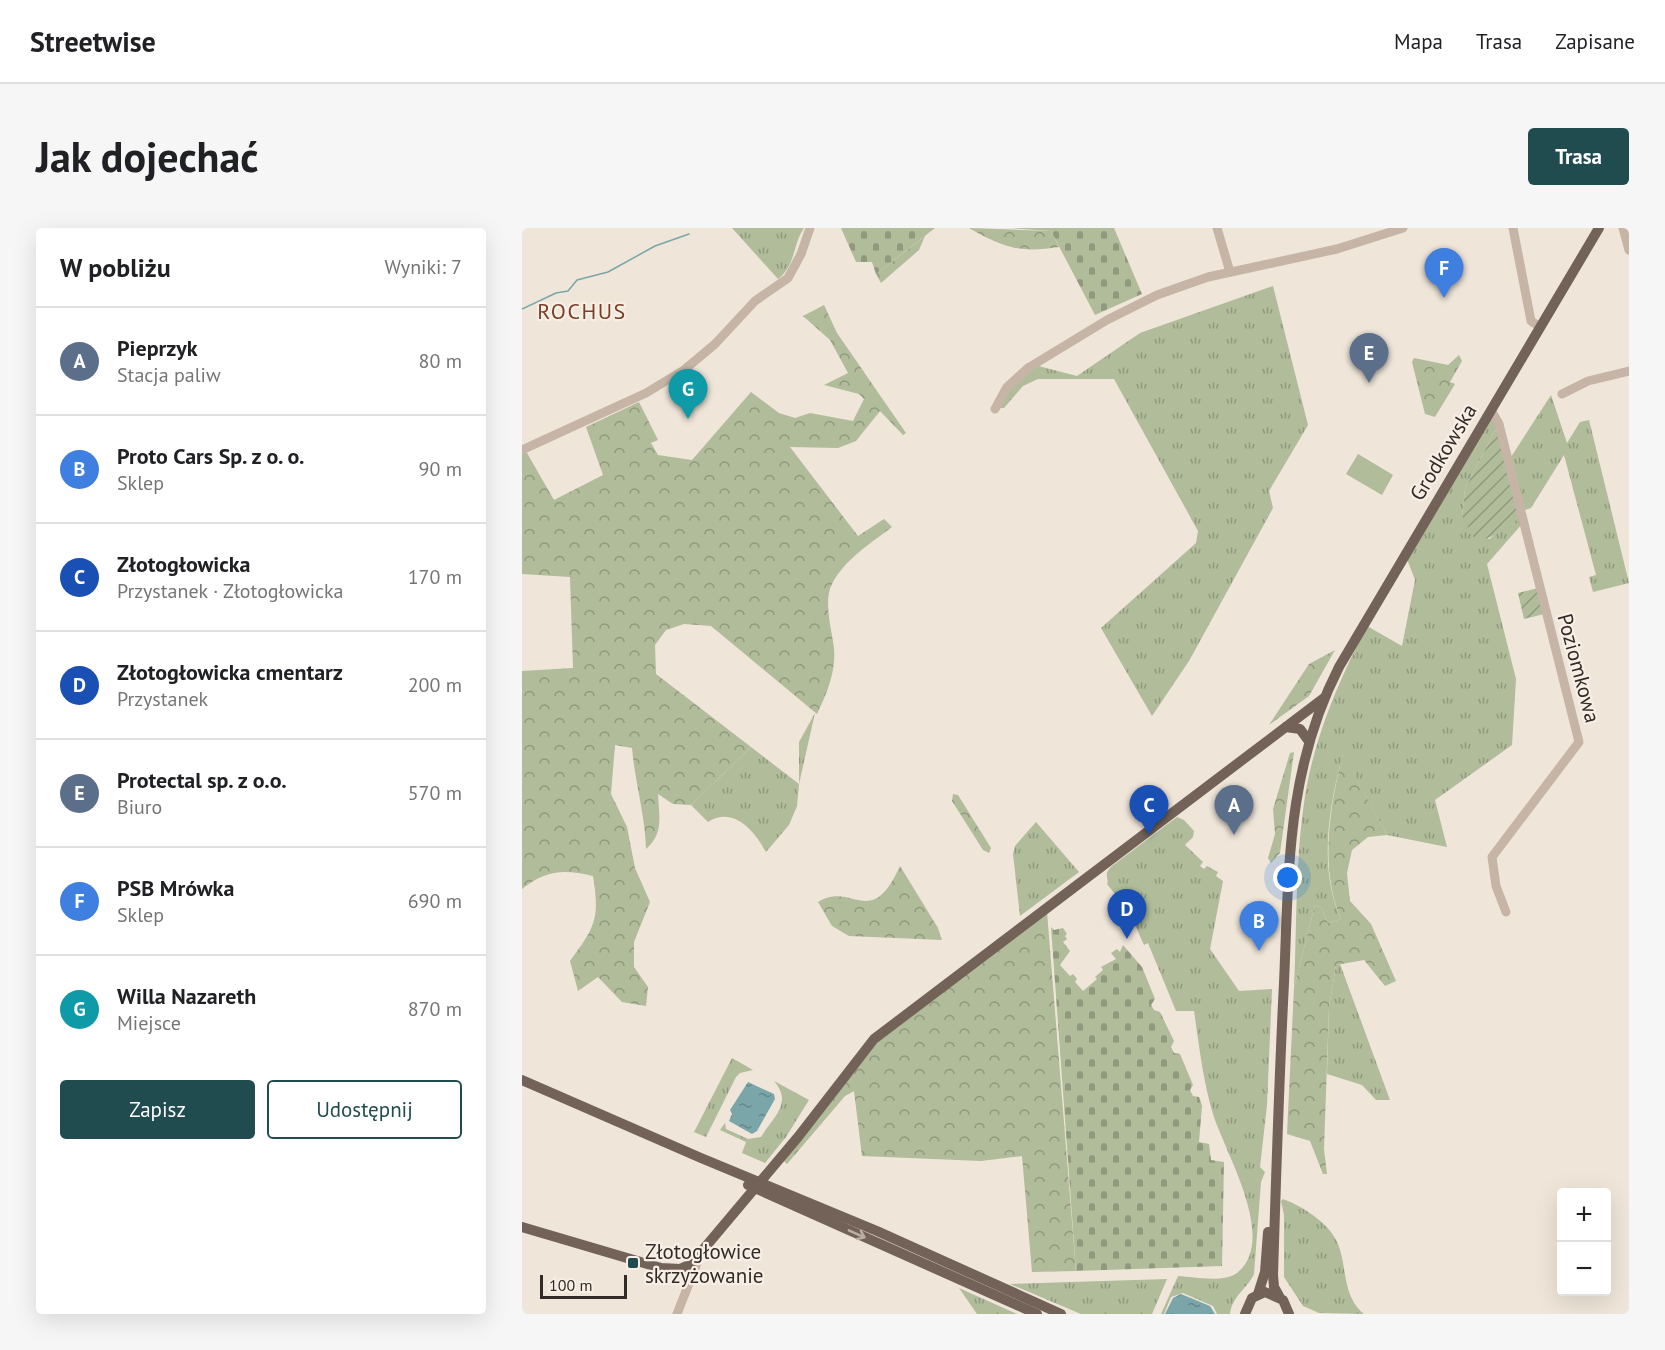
<!DOCTYPE html>
<html lang="pl">
<meta charset="utf-8">
<style>
body{margin:0;font-family:"PT Sans",sans-serif;background:#f6f6f6;color:#202124}
.controls{position:absolute;right:18px;bottom:18px;display:grid;overflow:hidden;border-radius:6px;box-shadow:0 6px 24px #0002}
.controls button{width:54px;height:54px;display:grid;place-items:center;padding:0;border:0;border-bottom:2px solid #e0e0e0;background:#fff;color:#202124;font:30px sans-serif}
.scale{position:absolute;left:18px;bottom:15px;width:87px;box-sizing:border-box;padding-left:6px;border:3px solid #322a26;border-top:0;font-size:16px;line-height:21px;white-space:nowrap;color:#322a26;-webkit-text-stroke:4px #f7efe5;paint-order:stroke}
.you{position:absolute;left:766px;top:650px;width:21px;height:21px;margin:-15px;border:4px solid #fff;border-radius:50%;background:#1a73e8;box-shadow:0 0 0 9px #1a73e833}
.badge{display:grid;place-items:center;width:39px;height:39px;border-radius:50%;background:#204c50;color:#fff;font-size:20px;font-weight:700}
.pin{position:absolute;translate:-50% -50px;filter:drop-shadow(0 2px 3px #0008)}
.pin::after{content:'';position:absolute;top:32px;width:21px;height:18px;background:inherit;clip-path:polygon(0 0,100% 0,50% 100%)}
.list{margin:0;padding:0;list-style:none}
h2{display:flex;justify-content:space-between;align-items:center;height:78px;margin:0;padding:0 24px;font-size:26px}
h2 small{font-size:20px;font-weight:400;color:#757577}
.list li{display:grid;grid-template-columns:39px 1fr auto;gap:18px;align-items:center;box-sizing:border-box;height:108px;padding:0 24px;border-top:2px solid #e0e0e0}
.list b{display:block;font-size:22px;white-space:nowrap}
.list p{margin:0;font-size:20px;white-space:nowrap;color:#757577}
.list em{font-size:20px;font-style:normal;color:#757577}
.actions{display:flex;gap:12px;padding:18px 24px}
.actions a{flex:1;padding:14px 0;border:2px solid #204c50;border-radius:6px;text-align:center;font-size:21px;color:#204c50}
.actions .main{background:#204c50;color:#fff}
.map{position:relative;flex:none;width:1107px;height:1086px;overflow:hidden;border-radius:6px}
header{display:flex;align-items:center;gap:36px;box-sizing:border-box;height:84px;padding:0 30px;background:#fff;border-bottom:2px solid #e0e0e0}
header strong{font-size:28px}
nav{display:flex;gap:33px;margin-inline-start:auto;font-size:21px}
.intro{display:flex;align-items:center;justify-content:space-between;box-sizing:border-box;height:144px;padding:0 36px}
h1{margin:0;font-size:42px}
.button{padding:15px 27px;border-radius:6px;background:#204c50;color:#fff;font-size:21px;font-weight:700}
main{display:flex;gap:36px;padding:0 36px}
aside{flex:1;background:#fff;border-radius:6px;box-shadow:0 6px 24px #0002}
.map>svg:first-child{display:block}
</style>
<header>
<strong>Streetwise</strong>
<nav><a>Mapa</a><a>Trasa</a><a>Zapisane</a></nav>
</header>
<div class="intro"><h1>Jak dojechać</h1><a class="button">Trasa</a></div>
<main>
<aside>
<h2>W pobliżu<small>Wyniki: 7</small></h2>
<ul class="list">
<li><span class="badge" style="background:#5c6f8a">A</span><div><b>Pieprzyk</b><p>Stacja paliw</p></div><em>80 m</em></li>
<li><span class="badge" style="background:#3f7fe0">B</span><div><b>Proto Cars Sp. z o. o.</b><p>Sklep</p></div><em>90 m</em></li>
<li><span class="badge" style="background:#1a4fb4">C</span><div><b>Złotogłowicka</b><p>Przystanek · Złotogłowicka</p></div><em>170 m</em></li>
<li><span class="badge" style="background:#1a4fb4">D</span><div><b>Złotogłowicka cmentarz</b><p>Przystanek</p></div><em>200 m</em></li>
<li><span class="badge" style="background:#5c6f8a">E</span><div><b>Protectal sp. z o.o.</b><p>Biuro</p></div><em>570 m</em></li>
<li><span class="badge" style="background:#3f7fe0">F</span><div><b>PSB Mrówka</b><p>Sklep</p></div><em>690 m</em></li>
<li><span class="badge" style="background:#0f9aa8">G</span><div><b>Willa Nazareth</b><p>Miejsce</p></div><em>870 m</em></li>
</ul>
<div class="actions"><a class="main">Zapisz</a><a>Udostępnij</a></div>
</aside>
<div class="map">
<svg width="1107" height="1086" viewBox="0 0 1107 1086">
<defs>
<pattern id="grass-tufts" width="24" height="20" patternUnits="userSpaceOnUse" patternTransform="scale(1.5)"><rect width="24" height="20" fill="#b0bc9a"/><path d="M3 7l-1-3M5 7V3M7 7l1-3M15 17l-1-3M17 17v-4M19 17l1-3" fill="none" stroke="#90997d"/></pattern>
<pattern id="forest-crowns" width="20" height="18" patternUnits="userSpaceOnUse" patternTransform="scale(1.5)"><rect width="20" height="18" fill="#b0bc9a"/><path d="M2 6a3 3 0 1 1 6 0M12 15a3 3 0 1 1 6 0" fill="none" stroke="#90997d"/></pattern>
<pattern id="cemetery-stones" width="16" height="16" patternUnits="userSpaceOnUse" patternTransform="scale(1.5)"><rect width="16" height="16" fill="#b0bc9a"/><path d="M2 7V4a2 2 0 0 1 4 0v3zM10 15v-3a2 2 0 0 1 4 0v3z" fill="#90997d"/></pattern>
<pattern id="garden-furrows" width="10" height="10" patternUnits="userSpaceOnUse" patternTransform="scale(1.5)"><rect width="10" height="10" fill="#b0bc9a"/><path d="M-1 1l2-2M0 10L10 0M9 11l2-2" fill="none" stroke="#90997d"/></pattern>
<pattern id="water-ripples" width="26" height="14" patternUnits="userSpaceOnUse" patternTransform="scale(1.5)"><rect width="26" height="14" fill="#7aa6a9"/><path d="M2 4q2-2 4 0t4 0M15 11q2-2 4 0t4 0" fill="none" stroke="#658789"/></pattern>
</defs>
<rect width="100%" height="100%" fill="#efe5d9"/>
<!-- grass -->
<g fill="url(#grass-tufts)">
<path d="M210,0H282C270,18 274,37 256,51Z"/>
<path d="M751,58L786,197L747,263L751,280L667,433L630,488L579,400L674,315L676,303L592,151H516L501,158L482,180H476L492,148L505,135L555,148L618,105Z"/>
<path d="M1029,167L1045,215L1058,194L1067,192L1107,355L1071,364L1067,349L1074,347L1042,227L1009,280L1003,282L989,229Z"/>
<path d="M968,191H971L976,203L972,204L943,261L940,288L967,311L998,289L1000,296L965,336L994,451L990,517L913,572L925,619L865,607L821,526C807,577 796,641 819,691L806,695L799,679L793,677L772,760C775,697 773,631 783,568C793,507 817,452 845,398L880,418L893,352L885,331Z"/>
<path d="M293,485L277,556L275,578L267,597L244,624C232,602 211,578 186,594L169,577L229,519L277,556V514Z"/>
<path d="M655,589L662,592L672,603L671,609L663,617L681,634L678,638L682,641L685,638L696,644L694,648L701,653L688,721L717,763L750,761L745,877L738,939L743,944L739,954L732,1046C725,1061 710,1068 708,1086H695L691,1078L661,1065L649,1069L642,1086H639L656,1048C672,1049 702,1055 715,1045C757,1012 702,923 691,886C681,853 677,817 672,783H654L626,715L622,717L607,684L585,656C588,651 580,647 590,638Z"/>
<path d="M514,594L557,644L498,688L491,626L493,618Z"/>
<path d="M818,736L868,872H854L840,857L805,846L807,779L814,737Z"/>
<path d="M210,830L231,842L218,845L214,849L184,909L172,904Z"/>
<path d="M252,853L287,872L264,909L243,935L220,925L224,914L198,902L203,895L204,901L226,911L239,909C252,888 271,875 252,853Z"/>
<path d="M761,971C780,978 807,995 815,1014C826,1038 819,1067 842,1086L797,1085L781,1078L762,1049V987L759,973Z"/>
<path d="M645,1051L630,1086H559L488,1056Z"/>
<path d="M437,1060L495,1086H455Z"/>
</g>
<!-- forest -->
<g fill="url(#forest-crowns)">
<path d="M447,0L529,3L537,19C498,25 482,20 447,0Z"/>
<path d="M403,8L397,22L359,55L354,46Z"/>
<path d="M302,77L315,105L384,205L381,207L358,183L334,213L316,220L268,219L336,308L362,291L370,299C349,315 322,332 310,356C301,372 310,403 312,420C314,444 305,465 295,486L189,398L162,396L144,402L133,417L134,446L229,519L169,577L151,576L136,566C137,589 142,605 124,621C123,586 113,555 110,520L93,517L89,566L105,599L113,640L128,674L112,714V739L126,759L124,778L100,774L76,749L56,763L48,733C73,699 78,691 71,648C41,641 24,642 0,661V443L51,440L48,349L0,346V225H5L32,272L81,247L64,199L117,174L136,212L129,215L136,227L170,232L229,164L257,185L273,190L288,185L331,193L342,171L337,166L302,157L326,145L308,112L281,88Z"/>
<path d="M937,127L940,133L928,154L933,156L913,189L903,186L890,134L892,130L926,137Z"/>
<path d="M813,422L787,468L747,497L787,436Z"/>
<path d="M772,524L758,625L749,635L746,630L753,606L751,581L768,525Z"/>
<path d="M821,525L865,607L846,609L830,622L825,645L828,673L849,696L874,753L863,758L842,732L814,737L807,779L802,921L805,946H801L788,913L765,906L772,760L793,677L799,679L806,695L819,691C797,641 808,577 821,525Z"/>
<path d="M431,566L436,567L469,620L467,625L461,622L430,573Z"/>
<path d="M378,638L416,700L420,712L327,708L310,698L296,674C331,652 348,704 378,638Z"/>
<path d="M525,684L554,1043L510,1044L500,928L459,933L340,928L332,863L323,868L265,936L262,933L360,809Z"/>
</g>
<!-- cemetery -->
<g fill="url(#cemetery-stones)">
<path d="M319,0H413L354,46L350,34H334Z"/>
<path d="M489,0H592L620,66L573,87L529,3Z"/>
<path d="M529,699L532,702L541,700L545,706L543,708L545,711L541,714L548,723L538,737L548,748L551,746L555,751L553,754L561,763L575,751L573,749L581,742L579,739L594,731L589,725L595,721L598,724L601,717L620,739L633,771L629,777L632,782L638,784L652,813L649,819L652,825L658,826L671,857L668,862L671,868L677,869L680,878L677,914L687,916L689,932L702,934L700,1038L554,1043Z"/>
</g>
<!-- garden -->
<g fill="url(#garden-furrows)">
<path d="M976,203L998,289C983,301 973,311 953,312L940,288L943,261L972,204Z"/>
<path d="M1016,360L1022,386L1002,391L996,365Z"/>
</g>
<!-- pitch -->
<path fill="#b0bc9a" d="M836,226L871,247L860,267L824,246Z"/>
<!-- water -->
<g fill="url(#water-ripples)">
<path d="M226,854L252,866L253,871L235,903L230,906L207,893L210,886L208,882Z"/>
<path d="M659,1066L688,1078L693,1086H643L651,1070Z"/>
</g>
<g fill="none" stroke-linecap="round" stroke-linejoin="round">
<!-- stream -->
<path stroke="#7aa6a9" stroke-width="1.5" d="M0,81L34,65L46,63L55,52L86,44L133,18L167,6"/>
<!-- minor -->
<g stroke="#c6b5a6" stroke-width="9">
<path d="M695,0L708,44"/>
<path d="M991,0L1009,93L1018,99"/>
<path d="M1101,0L1107,22"/>
<path d="M1040,166L1066,153L1107,143"/>
<path d="M473,181L485,159L506,140L585,92L635,67L686,49L815,21L881,0"/>
<path d="M969,182L977,196L1057,514L970,629L974,658L984,684"/>
<path d="M0,222L124,165L162,142L193,116L233,73L266,50L279,26L288,0"/>
<path d="M155,1086L177,1030"/>
</g>
<!-- major -->
<g stroke="#736258" stroke-width="10">
<path d="M764,499L778,501L786,512"/>
<path d="M0,852L179,930L355,1003L539,1086"/>
<path d="M226,957L515,1086"/>
<path d="M0,999L139,1040L158,1041L169,1036L276,909L352,811L802,470"/>
<path d="M736,1066L743,1044L746,1004"/>
<path d="M757,1068L752,1059L751,1047C754,949 757,852 762,755C767,642 764,543 817,439L1077,0"/>
<path d="M723,1086L730,1070L743,1064L761,1072L767,1086"/>
</g>
</g>
<!-- one-way arrows -->
<defs><path id="oneway-shaft" d="M-6 0H5M1.5-3L5.5 0L1.5 3" fill="none" stroke-width="1.6" stroke-linecap="round" stroke-linejoin="round" transform="scale(1.5)"/></defs>
<use stroke="#bcb0a6" href="#oneway-shaft" transform="translate(335 1006) rotate(24)"/>
<!-- markers -->
<rect fill="#204c50" stroke="#f7efe5" stroke-width="2" x="105" y="1029" width="12" height="12" rx="3"/>
<g text-anchor="middle" dominant-baseline="central" stroke-width="4.5" stroke-linejoin="round" paint-order="stroke">
<!-- street labels -->
<g font-size="21" fill="#322a26" stroke="#f7efe5">
<text transform="translate(921 224) rotate(-59)">Grodkowska</text>
<text transform="translate(1057 440) rotate(75)">Poziomkowa</text>
</g>
<!-- poi labels -->
<g font-size="21" fill="#322a26" stroke="#f7efe5" text-anchor="start">
<text x="123" y="1023">Złotogłowice<tspan x="123" dy="24">skrzyżowanie</tspan></text>
</g>
<!-- neighbourhood labels -->
<g font-size="22" letter-spacing="1.5" fill="#7b3d26" stroke="#f7efe5">
<text x="60" y="83">ROCHUS</text>
</g>
</g>
</svg>
<div class="controls">
<button>+</button>
<button>−</button>
</div>
<div class="scale">100 m</div>
<div class="you"></div>
<div class="pin badge" style="left:712px;top:607px;background:#5c6f8a">A</div>
<div class="pin badge" style="left:737px;top:723px;background:#3f7fe0">B</div>
<div class="pin badge" style="left:627px;top:607px;background:#1a4fb4">C</div>
<div class="pin badge" style="left:605px;top:711px;background:#1a4fb4">D</div>
<div class="pin badge" style="left:847px;top:155px;background:#5c6f8a">E</div>
<div class="pin badge" style="left:922px;top:70px;background:#3f7fe0">F</div>
<div class="pin badge" style="left:166px;top:191px;background:#0f9aa8">G</div>
</div>
</main>
